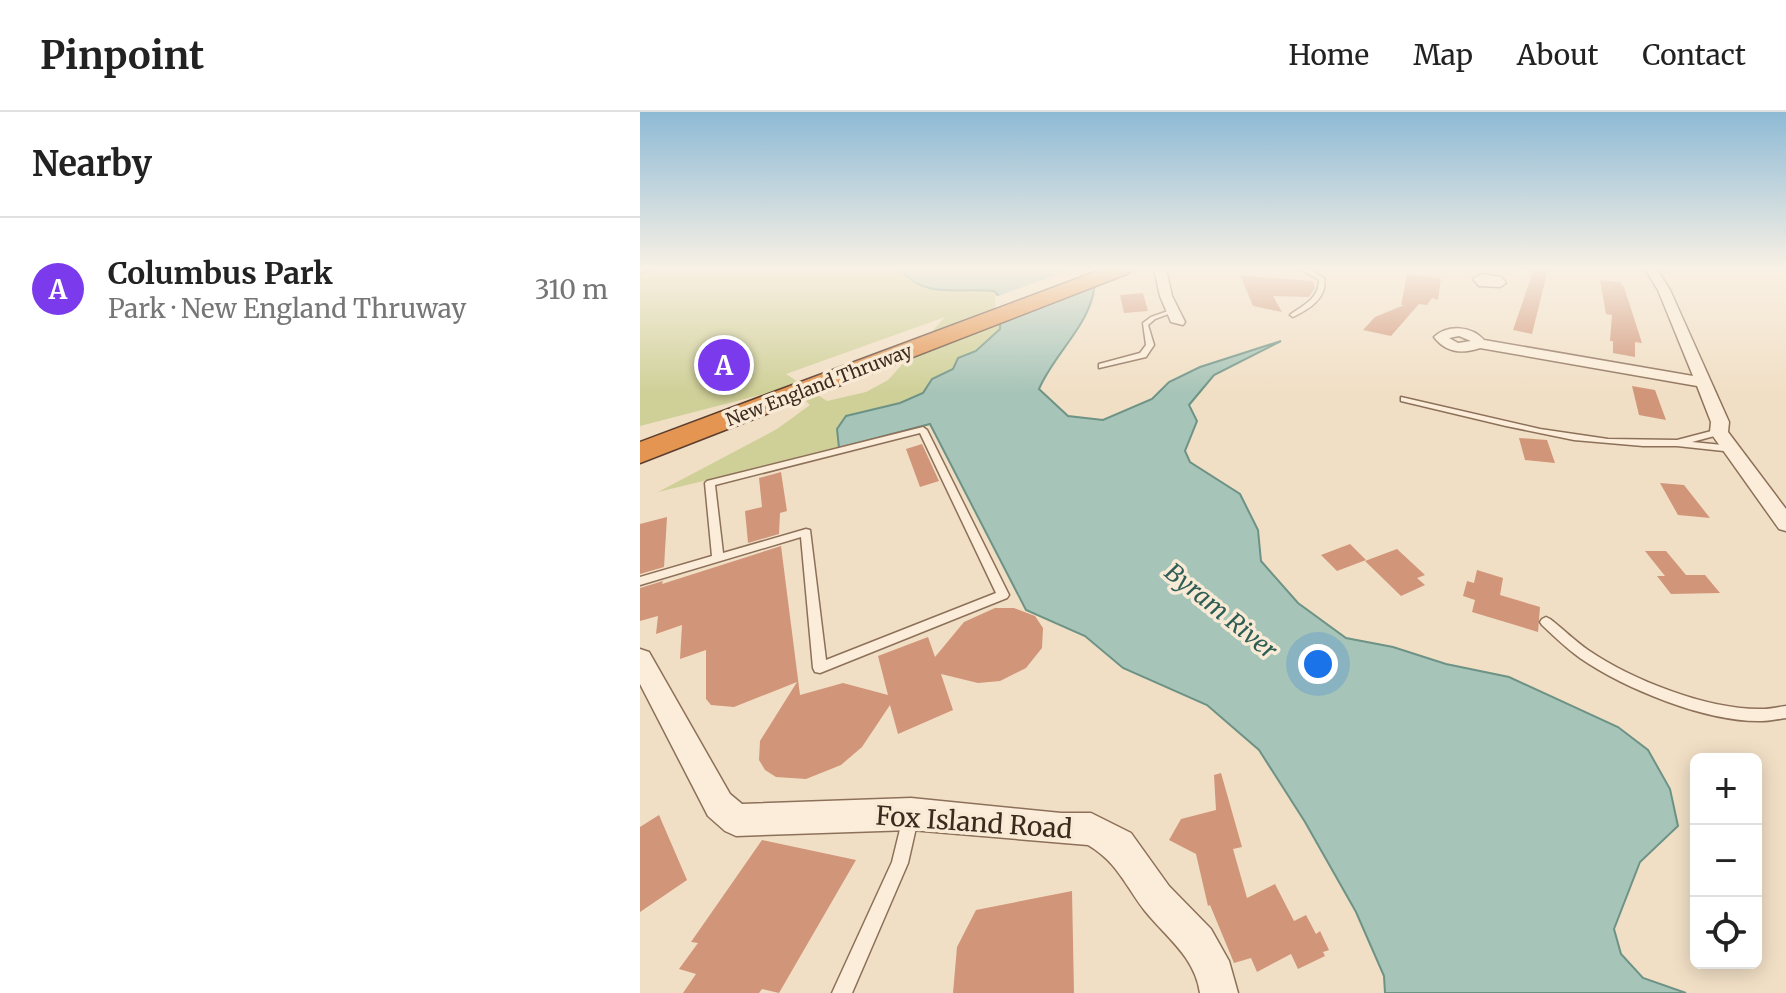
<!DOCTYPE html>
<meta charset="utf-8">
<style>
body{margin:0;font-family:Merriweather,serif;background:#f6f6f6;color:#222}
.controls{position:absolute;right:24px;bottom:24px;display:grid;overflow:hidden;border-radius:12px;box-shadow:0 4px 20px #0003}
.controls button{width:72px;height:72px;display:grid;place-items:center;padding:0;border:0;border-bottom:2px solid #e0e0e0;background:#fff;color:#222;font:40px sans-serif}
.you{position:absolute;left:678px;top:552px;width:28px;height:28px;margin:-20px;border:6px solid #fff;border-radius:50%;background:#1a73e8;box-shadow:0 0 0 12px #1a73e833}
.badge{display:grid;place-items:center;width:52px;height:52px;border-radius:50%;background:#7c3aed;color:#fff;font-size:26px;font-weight:700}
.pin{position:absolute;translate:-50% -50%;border:4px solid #fff;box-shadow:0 2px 8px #0006}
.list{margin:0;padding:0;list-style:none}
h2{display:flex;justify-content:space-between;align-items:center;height:104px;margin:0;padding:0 32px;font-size:34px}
h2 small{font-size:26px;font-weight:400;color:#767676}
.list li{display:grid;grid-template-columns:52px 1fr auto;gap:24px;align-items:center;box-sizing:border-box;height:144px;padding:0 32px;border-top:2px solid #e0e0e0}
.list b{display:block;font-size:30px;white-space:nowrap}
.list p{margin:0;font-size:26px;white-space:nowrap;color:#767676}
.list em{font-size:26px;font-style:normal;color:#767676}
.icon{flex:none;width:44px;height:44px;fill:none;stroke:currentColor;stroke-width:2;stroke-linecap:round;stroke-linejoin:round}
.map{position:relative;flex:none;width:1146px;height:881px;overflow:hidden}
header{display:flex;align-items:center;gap:48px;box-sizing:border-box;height:112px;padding:0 40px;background:#fff;border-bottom:2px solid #e0e0e0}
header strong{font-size:38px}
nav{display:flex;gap:44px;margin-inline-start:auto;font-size:28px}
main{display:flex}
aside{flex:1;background:#fff}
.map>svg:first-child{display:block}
</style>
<header>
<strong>Pinpoint</strong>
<nav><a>Home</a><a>Map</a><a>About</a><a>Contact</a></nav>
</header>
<main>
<aside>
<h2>Nearby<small></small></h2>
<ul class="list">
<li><span class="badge">A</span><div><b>Columbus Park</b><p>Park · New England Thruway</p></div><em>310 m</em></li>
</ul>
</aside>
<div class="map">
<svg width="1146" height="881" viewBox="0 0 1146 881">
<rect width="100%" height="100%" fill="#f1dfc5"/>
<!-- green -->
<path fill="#cfd098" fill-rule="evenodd" d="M17,157H260C270,169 296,179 312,179C331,180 346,171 361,186L360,217L336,239L318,246L313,257L292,267L283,281L260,291L206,304L197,317L199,336L18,380L137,317L170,293L151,275L0,314V161ZM305,205L248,268L226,280L187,289L146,262Z"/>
<!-- water -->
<path fill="#a7c4b8" stroke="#6d9386" stroke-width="2" d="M260,157H455C454,165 455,175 453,183C445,217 413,244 399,277L428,304L463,308L512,287L529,270L560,255L641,229L574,263L549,293L557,309L545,339L550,350L600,382L618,418L621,449L658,491L706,526L753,535L806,552L869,565L978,615L1008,638L1030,677L1038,714L1000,750L974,817L981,842L1003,866L1046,881H745L744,864L716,800L665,710L619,638L567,593L483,556L445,524L386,498L290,312L199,336L197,317L206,304L260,291L283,281L292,267L313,257L318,246L336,239L360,217L361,186L354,179C321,175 284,188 260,157Z"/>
<!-- pier -->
<path fill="#f1dfc5" d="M434,157H459L458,173L356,213L355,185Z"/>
<!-- building -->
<g fill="#d19579">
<path d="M894,157H908L892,222L873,218Z"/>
<path d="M767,162L801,166L798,188L792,186L787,193L779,192L751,224L723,218L735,205L764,193H761Z"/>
<path d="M600,163L673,169L675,176L669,185L633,184L642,200L613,194Z"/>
<path d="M960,168L980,170L984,175L1002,231L995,230V245L973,241V229H970L972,203L966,202Z"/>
<path d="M503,181L508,199L484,201L480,183Z"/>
<path d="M992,274L1015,278L1026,308L999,303Z"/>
<path d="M879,326L907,328L915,351L885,348Z"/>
<path d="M282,332L299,369L280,375L266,337Z"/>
<path d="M141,360L147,399L140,401L139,422L108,431L105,399L122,395L119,366Z"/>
<path d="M1020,371L1044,373L1070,406L1038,403Z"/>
<path d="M27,405L24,455L0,462V412Z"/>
<path d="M710,432L726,448L697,459L681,443Z"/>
<path d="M141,434L160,583L203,571L248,583L238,544L288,525L295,545L324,510L355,496H374L395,504L403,516L402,536L386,556L360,569L338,571L301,562L313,598L258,622L250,593L222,635L201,653L166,667L136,665L125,658L119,648L120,629L157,570L94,595L71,593L66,587V538L40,547L42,513L16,522L18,504L0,509V476L23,469L22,472Z"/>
<path d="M757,437L785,463L777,466L785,473L761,484L725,449Z"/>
<path d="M1005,439H1026L1046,463H1065L1080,481L1031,482L1017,464H1025Z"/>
<path d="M837,458L863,466L860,483L900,495L898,520L832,500L835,488L823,484L827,469L834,471Z"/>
<path d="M581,661L602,735L593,737L607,786L635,772L654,809L666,803L676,822L680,819L689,838L683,840L685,844L658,857L651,842L617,860L611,846L594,851L570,793L568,794L556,742L529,728L541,707L576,698L574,663Z"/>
<path d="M19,703L47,768L0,800V715Z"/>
<path d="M122,728L216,748L139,881L122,877L119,881H43L56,862L39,857L58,831L51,830Z"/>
<path d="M432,779L434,881H313L317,835L336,798Z"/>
</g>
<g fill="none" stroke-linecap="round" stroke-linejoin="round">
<defs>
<g id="service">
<path d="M661,157H668L684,166C688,186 669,197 653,205L650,203L651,202C664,193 679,186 679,168Z"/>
<path d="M531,198L536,199L515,207L508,213L514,233L506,245L459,256V252L500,241L506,233L503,211L511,205Z"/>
<path d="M761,285L900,317L968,327L1037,328L1079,317L1082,318V322L1052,330L1093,334L1098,337L1093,340L1037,334H1003L934,328L866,314L761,289Z"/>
<path d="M283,315L287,318L369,483L367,486L180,561L175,560L173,556L161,425L0,473V465L72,444L65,371L67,369ZM280,321L356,481L186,548L170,418L166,417L83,441L75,373Z"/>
<path d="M906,505L910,507C923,517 935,529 948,538C992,568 1068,598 1122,597C1130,597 1138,595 1146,594V606C1138,607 1129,609 1121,609C1066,610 985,577 940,546C926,536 914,524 902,513L900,510L902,507Z"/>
<path d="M270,699L276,701L278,707L268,751L212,881H192L252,750L264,701Z"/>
</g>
<g id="minor">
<path d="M0,157H11L0,161Z"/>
<path d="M514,157H526L532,184L545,210L543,213L531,210L520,184Z"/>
<path d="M1005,157H1017L1030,178L1089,310L1088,320L1146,397V419L1139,417L1070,320L1071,310L1057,274L840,236C822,242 806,241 794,225C808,212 832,214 844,228L1053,264L1018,178ZM819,224L831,229L818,231L809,226Z"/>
<path d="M842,162L861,165L866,171L860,175L839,174L833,167Z"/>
<path d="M0,537L9,540L90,682L102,692L271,686L421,701H451L491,721L529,774L571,817L589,849L598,881H560C555,845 526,825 505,799C485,773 477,750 448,733L271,718L96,724L85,719L68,704L0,572Z"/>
</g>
<path id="motorway" d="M463,157H492L489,161L0,351V330Z"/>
</defs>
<!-- service casing -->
<use href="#service" stroke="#8d705a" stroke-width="3"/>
<!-- minor casing -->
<use href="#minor" stroke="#8d705a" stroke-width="3"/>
<!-- motorway casing -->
<use href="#motorway" stroke="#5b3e2e" stroke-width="3"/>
<!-- service -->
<use href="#service" fill="#fbedd9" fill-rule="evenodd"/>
<!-- minor -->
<use href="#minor" fill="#fbedd9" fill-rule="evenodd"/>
<!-- motorway -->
<use href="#motorway" fill="#e49552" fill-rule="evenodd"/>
</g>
<!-- sky -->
<linearGradient id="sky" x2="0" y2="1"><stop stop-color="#8ebad5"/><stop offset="0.56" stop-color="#f9f1e5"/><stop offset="1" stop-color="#f9f1e5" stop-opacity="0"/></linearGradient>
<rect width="1146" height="280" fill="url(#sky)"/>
<g text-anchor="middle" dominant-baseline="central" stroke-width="7" stroke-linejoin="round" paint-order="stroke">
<!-- far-street labels -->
<g font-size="18" fill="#3c2a1e" stroke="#f8ead5">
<text transform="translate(179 273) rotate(-21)">New England Thruway</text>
</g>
<!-- water labels -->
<g font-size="24" font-style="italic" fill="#2d5d55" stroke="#f8ead5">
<text transform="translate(581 499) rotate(39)">Byram River</text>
</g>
<!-- near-street labels -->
<g font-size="26" fill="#3c2a1e" stroke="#f8ead5">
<text transform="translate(334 710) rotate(4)">Fox Island Road</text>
</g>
</g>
</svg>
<div class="controls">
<button>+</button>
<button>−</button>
<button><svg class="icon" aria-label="locate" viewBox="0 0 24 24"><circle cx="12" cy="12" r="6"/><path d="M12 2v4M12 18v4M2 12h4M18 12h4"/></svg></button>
</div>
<div class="you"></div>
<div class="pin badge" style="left:84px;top:253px">A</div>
</div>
</main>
